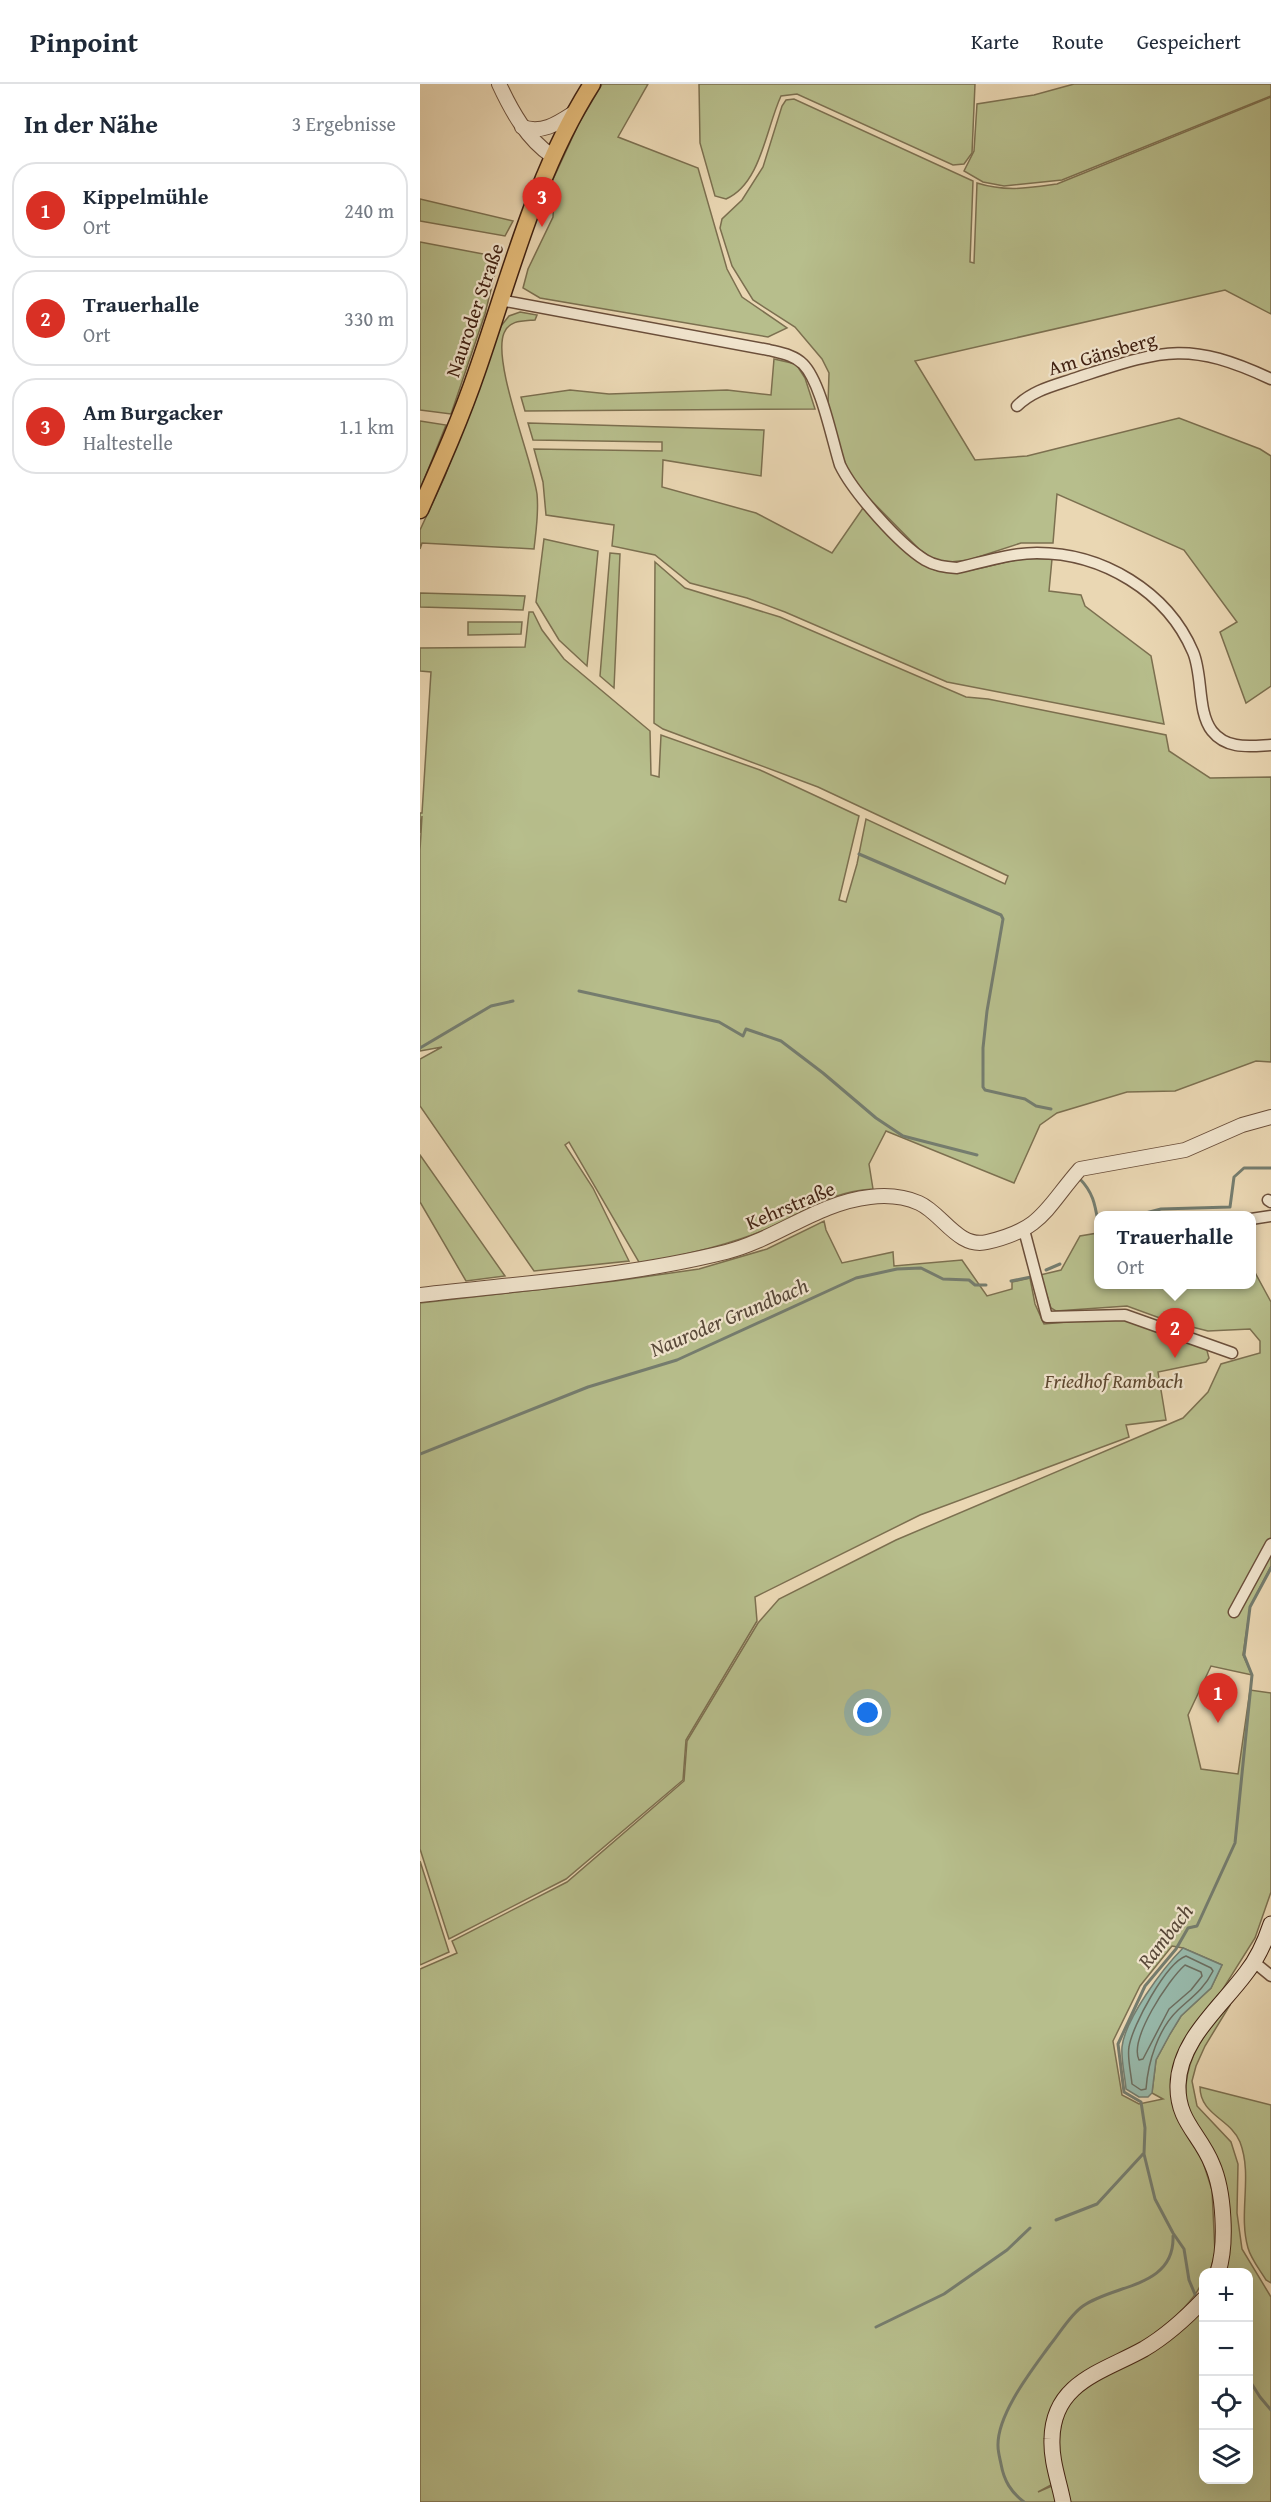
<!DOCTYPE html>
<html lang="de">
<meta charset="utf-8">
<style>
body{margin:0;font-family:"Gentium Book Plus",serif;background:#f6f6f7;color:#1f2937}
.controls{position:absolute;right:18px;bottom:18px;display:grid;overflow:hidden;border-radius:12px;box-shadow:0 6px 24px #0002}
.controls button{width:54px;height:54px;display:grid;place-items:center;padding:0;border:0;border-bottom:2px solid #e0e1e3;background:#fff;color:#1f2937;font:30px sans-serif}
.you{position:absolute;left:448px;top:1629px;width:21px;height:21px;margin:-15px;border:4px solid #fff;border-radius:50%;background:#1a73e8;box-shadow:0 0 0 9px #1a73e833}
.badge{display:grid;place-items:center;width:39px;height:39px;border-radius:50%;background:#d93025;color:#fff;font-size:20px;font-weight:700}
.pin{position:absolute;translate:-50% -50px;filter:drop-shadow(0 2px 3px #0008)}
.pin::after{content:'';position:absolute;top:32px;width:21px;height:18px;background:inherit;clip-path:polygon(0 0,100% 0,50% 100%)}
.popup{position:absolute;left:674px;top:1127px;width:162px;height:78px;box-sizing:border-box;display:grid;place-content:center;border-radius:12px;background:#fff;filter:drop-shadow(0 2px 4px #0005);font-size:20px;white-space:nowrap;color:#747a83}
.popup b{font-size:22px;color:#1f2937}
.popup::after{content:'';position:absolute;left:50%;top:100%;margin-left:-12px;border:12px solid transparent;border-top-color:#fff}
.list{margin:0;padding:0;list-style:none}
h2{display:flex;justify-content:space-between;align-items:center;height:78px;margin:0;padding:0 24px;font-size:26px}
h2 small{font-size:20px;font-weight:400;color:#747a83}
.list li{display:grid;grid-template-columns:39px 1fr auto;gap:18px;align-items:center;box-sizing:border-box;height:96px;margin:0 12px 12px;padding:0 12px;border:2px solid #e0e1e3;border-radius:24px}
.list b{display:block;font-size:22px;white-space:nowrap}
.list p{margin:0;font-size:20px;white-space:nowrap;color:#747a83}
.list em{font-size:20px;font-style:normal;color:#747a83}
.icon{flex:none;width:33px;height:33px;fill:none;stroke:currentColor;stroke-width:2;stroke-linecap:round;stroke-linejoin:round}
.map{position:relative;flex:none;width:851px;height:2418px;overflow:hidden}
header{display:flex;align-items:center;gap:36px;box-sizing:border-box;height:84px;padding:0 30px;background:#fff;border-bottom:2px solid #e0e1e3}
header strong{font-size:28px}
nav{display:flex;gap:33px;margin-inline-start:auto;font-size:21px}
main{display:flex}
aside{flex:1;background:#fff}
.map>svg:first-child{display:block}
</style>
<header>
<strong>Pinpoint</strong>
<nav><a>Karte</a><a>Route</a><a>Gespeichert</a></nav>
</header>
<main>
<aside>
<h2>In der Nähe<small>3 Ergebnisse</small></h2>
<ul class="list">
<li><span class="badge">1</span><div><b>Kippelmühle</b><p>Ort</p></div><em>240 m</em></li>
<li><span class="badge">2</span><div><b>Trauerhalle</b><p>Ort</p></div><em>330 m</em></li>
<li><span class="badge">3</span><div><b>Am Burgacker</b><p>Haltestelle</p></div><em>1.1 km</em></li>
</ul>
</aside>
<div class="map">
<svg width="851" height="2418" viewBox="0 0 851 2418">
<rect width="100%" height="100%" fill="#ead7b3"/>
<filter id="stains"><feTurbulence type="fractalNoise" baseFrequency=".00333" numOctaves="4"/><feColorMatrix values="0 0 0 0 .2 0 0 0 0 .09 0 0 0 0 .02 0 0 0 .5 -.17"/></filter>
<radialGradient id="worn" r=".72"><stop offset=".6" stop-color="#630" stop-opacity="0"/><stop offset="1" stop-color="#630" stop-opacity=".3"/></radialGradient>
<!-- green -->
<g fill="#b7be8c" stroke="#7c7050" stroke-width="1.5" fill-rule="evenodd">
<path d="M182,0H228L198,53L278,84L307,185L322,213L367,244L348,253L120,214L103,204L108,185L133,133L134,116L129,104L159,39Z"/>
<path d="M279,0H555L552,69L544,80L533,81L377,10L361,12C346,44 341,100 306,115L295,112L280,59Z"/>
<path d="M654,0H851V12L642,96L584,102L563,98L544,87L554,67L557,20L614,11Z"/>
<path d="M851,13V230L805,206L495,277L555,376L607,372L759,334L840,365L851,372V602L826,619L800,548L817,538L764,466L637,410L633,459H601L549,476L530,478L515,476L499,465L437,402L428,387L418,360L408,321L409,289L402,275L375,243L333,216L312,182L300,144L302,135L322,116L343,83L362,22L366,16L374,15L553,97L550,178L554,179L557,99C586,108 608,104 637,100Z"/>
<path d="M0,115L93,137L85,152L0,137Z"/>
<path d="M0,158L79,173L65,230L31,330L0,326Z"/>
<path d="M100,228L117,231L115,236C103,237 89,236 84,249C72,278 112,375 117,410C119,429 116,446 114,465L2,459L0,465V446L25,392L81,242L89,232Z"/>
<path d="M354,275L376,280L385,294L395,325L105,327L101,313L150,306L189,310L307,306L351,311Z"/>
<path d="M0,337L26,341L0,406Z"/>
<path d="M108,339L344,346L341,392L243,376L242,403L336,429L412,469L443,424C462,443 481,468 504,481C533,499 573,478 604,475C613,474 623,475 632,475L629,507L661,511L665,522L731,572L744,640L527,598L365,528L327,514L270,499L235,471L192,462L194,441L126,431L123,398L114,365L242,367V358L113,356Z"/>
<path d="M124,455L178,467L167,582L139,556L116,518Z"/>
<path d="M190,469L200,470L194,604L180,592Z"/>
<path d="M235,478L265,504L360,533L546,613L568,615L746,651L749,667L790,694L851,693V978L836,977L755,1007L707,1008L637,1029L620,1041L594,1099L466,1047L449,1080L453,1105C409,1108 391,1125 354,1142C311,1161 266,1170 220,1180L149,1058L145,1061L173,1104L209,1177L114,1187L0,1022V975L22,963L0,967V766L2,732L0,749V729H2L11,588L0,587V564L105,563L109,528H113L122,546L144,575L230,647L231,691L239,693L241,651L340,686L439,732L419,816L426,818L437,780L446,735L585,800L588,792L398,703L243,645L234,639Z"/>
<path d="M0,509L105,512L103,526L0,523Z"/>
<path d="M48,538H102L101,550L48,551Z"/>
<path d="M0,1071L85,1192L46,1197L0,1118Z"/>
<path d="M404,1137L406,1146L422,1179L473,1168L474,1182L542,1176L567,1212L592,1205V1198L610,1194L615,1220L624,1240L704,1233L786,1263L789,1274L786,1278L738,1288L746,1336L706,1341L709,1353L500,1431L335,1513L337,1537L266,1656L263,1696L146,1795L29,1855L0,1765V1219L195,1197L279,1185L347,1165Z"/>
<path d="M678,1149V1200H831L832,1183L851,1218V1482L830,1523L823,1571L832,1591L791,1582L768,1631L781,1685L818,1690L830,1606L851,1609V1808L835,1854L757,1978L781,2072L792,2106L795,2169L790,2188H784C783,2230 673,2290 639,2312L633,2400L618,2408L634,2401L638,2418H0V1885L37,1869L32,1857L147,1798L264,1697L267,1657L338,1539L359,1515L476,1456L763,1334L788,1308L801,1280L840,1269V1257L830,1245L788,1247L748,1237L707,1222L636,1227L631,1224L620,1191L641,1186L660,1152ZM752,1862L763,1864L802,1881L791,1904L761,1932L750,1950L736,1976L732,2009L743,2015L719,2020L702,2011L693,1957L720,1902Z"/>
<path d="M0,1777L29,1868L0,1881Z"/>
<path d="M808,1919L810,1921L785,1962L776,1982L772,1997L777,2022L811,2058L818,2080L817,2129L822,2165L851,2213V2418H648C640,2381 629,2341 657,2310L783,2222L784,2396H828V2188H804L808,2145L766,2022C762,1976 782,1955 808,1919Z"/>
<path d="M780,2003L851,2021V2199L846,2196C840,2186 831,2175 828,2164C818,2129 833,2092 820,2058C811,2035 780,2031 780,2003Z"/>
</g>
<!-- water -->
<path fill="#98baac" stroke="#757d6f" stroke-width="1.5" d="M763,1864L802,1881L791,1904L761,1932L750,1950L736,1976L732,2009L728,2013H719L706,2005C705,1992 701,1976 702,1963C705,1935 743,1884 763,1864Z"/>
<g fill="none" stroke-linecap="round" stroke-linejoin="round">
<!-- shore -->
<g stroke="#6c6e60" stroke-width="1.5">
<path d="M766,1872L791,1884L793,1887C784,1905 772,1913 758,1926C738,1945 728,1978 726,2005L721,2006L712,2000C711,1989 707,1973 709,1963C712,1942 746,1879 766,1872Z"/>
<path d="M765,1881L781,1888L782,1892L771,1906L749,1925L723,1975L719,1976C709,1955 748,1896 765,1881Z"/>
</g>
<!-- stream -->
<g stroke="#757d6f" stroke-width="3">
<path d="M439,770L581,831L583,835L567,927L563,964V1003L565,1006L605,1015L616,1022L631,1025"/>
<path d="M159,907L299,938L323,952L326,945L361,957L403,989L456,1034L483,1052L557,1071"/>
<path d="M0,964L71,922L93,917"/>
<path d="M659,1094C673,1108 675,1120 678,1138"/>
<path d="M714,1132L741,1125L810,1123L814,1093L824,1084H851"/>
<path d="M677,1142H678"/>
<path d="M626,1186L640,1180"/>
<path d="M591,1197L611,1193"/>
<path d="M0,1370L168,1303L257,1276L436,1194L477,1185L501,1184L523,1195L549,1196L555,1201H566"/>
<path d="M636,2136L677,2120L723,2070"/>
<path d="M777,2215L769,2196L764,2165L753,2149L735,2115L724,2070L725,2044L721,2018L704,2008L698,1960L725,1902L756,1865L768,1844L777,1842L815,1759L832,1591L824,1571L830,1523L851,1484"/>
<path d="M456,2243L524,2210L587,2166L610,2144"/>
<path d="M828,2294L840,2313L851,2326"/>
<path d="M604,2418C591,2408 584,2397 581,2380C580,2375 578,2368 578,2362C577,2330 612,2286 630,2261C640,2249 650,2231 663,2222C694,2200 755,2204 753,2152"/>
</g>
<defs>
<g id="minor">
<path d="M80,216L349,266C361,269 374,271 383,280C401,298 412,356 420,381C433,408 479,460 505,476C515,482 525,483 537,484C563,478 590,469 617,469C682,469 747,507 773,568C783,591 777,628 792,647C807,666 830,662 851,661"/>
<path d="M597,322C614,305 637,301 659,293C743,266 767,256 851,295"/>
<path d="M848,1116L851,1118"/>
<path d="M831,1135L851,1132"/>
<path d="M604,1146L627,1233L705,1231L812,1269"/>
<path d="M814,1528L851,1460"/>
<path d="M834,1878L851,1892"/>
</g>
<g id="tertiary">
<path d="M79,0C92,28 107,55 132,72"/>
<path d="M102,43C123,50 138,39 155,28"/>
<path d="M0,1211C102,1199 206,1193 306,1168C357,1155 397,1119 450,1113C466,1111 483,1112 499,1119C522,1129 538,1165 567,1158C623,1145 625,1125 660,1085L765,1066L822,1041L851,1033"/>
</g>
<g id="secondary">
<path d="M798,2188C807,2160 804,2107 792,2080C780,2050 757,2037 758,2001C759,1956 801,1923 826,1889C838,1874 845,1858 851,1840"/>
<path d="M643,2418C639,2397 631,2377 632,2355C633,2298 683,2288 724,2265C746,2252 766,2234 784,2215"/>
</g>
<path id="primary" d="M0,426C20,381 41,334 57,287C91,189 116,88 172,0"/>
</defs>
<!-- minor casing -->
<use href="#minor" stroke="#6b4f3b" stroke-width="13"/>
<!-- tertiary casing -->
<use href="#tertiary" stroke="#6b4f3b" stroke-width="16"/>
<!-- secondary casing -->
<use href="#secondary" stroke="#412213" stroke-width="17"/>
<!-- primary casing -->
<use href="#primary" stroke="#412213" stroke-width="19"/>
<!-- minor -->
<use href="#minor" stroke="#f1e5ce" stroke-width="10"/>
<!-- tertiary -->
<use href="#tertiary" stroke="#f1e5ce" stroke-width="14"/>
<!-- secondary -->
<use href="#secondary" stroke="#f1e5ce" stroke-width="15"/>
<!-- primary -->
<use href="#primary" stroke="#e5bc7a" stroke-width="16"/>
</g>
<g text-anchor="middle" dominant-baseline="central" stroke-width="4.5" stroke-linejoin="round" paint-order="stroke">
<!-- street labels -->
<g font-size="20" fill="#412213" stroke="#f1e5ce">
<text transform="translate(54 226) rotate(-71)">Nauroder Straße</text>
<text transform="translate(682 269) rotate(-16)">Am Gänsberg</text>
<text transform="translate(370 1121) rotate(-23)">Kehrstraße</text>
</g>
<!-- park labels -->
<g font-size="20" font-style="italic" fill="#5e4931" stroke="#f1e5ce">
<text x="694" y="1296">Friedhof Rambach</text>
</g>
<!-- water labels -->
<g font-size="21" font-style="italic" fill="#574839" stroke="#f1e5ce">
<text transform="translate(309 1233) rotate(-23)">Nauroder Grundbach</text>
<text transform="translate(745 1852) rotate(-52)">Rambach</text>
</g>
</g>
<rect width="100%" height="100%" filter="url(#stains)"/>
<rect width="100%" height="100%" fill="url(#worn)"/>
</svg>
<div class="controls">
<button>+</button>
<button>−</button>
<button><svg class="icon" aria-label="locate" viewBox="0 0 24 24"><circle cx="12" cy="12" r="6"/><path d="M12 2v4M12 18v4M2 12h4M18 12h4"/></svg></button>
<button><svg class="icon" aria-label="layers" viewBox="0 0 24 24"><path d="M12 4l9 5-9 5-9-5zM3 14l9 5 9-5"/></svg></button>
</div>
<div class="you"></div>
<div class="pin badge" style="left:798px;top:1639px">1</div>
<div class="pin badge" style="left:755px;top:1274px">2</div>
<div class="popup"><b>Trauerhalle</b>Ort</div>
<div class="pin badge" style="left:122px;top:143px">3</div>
</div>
</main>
